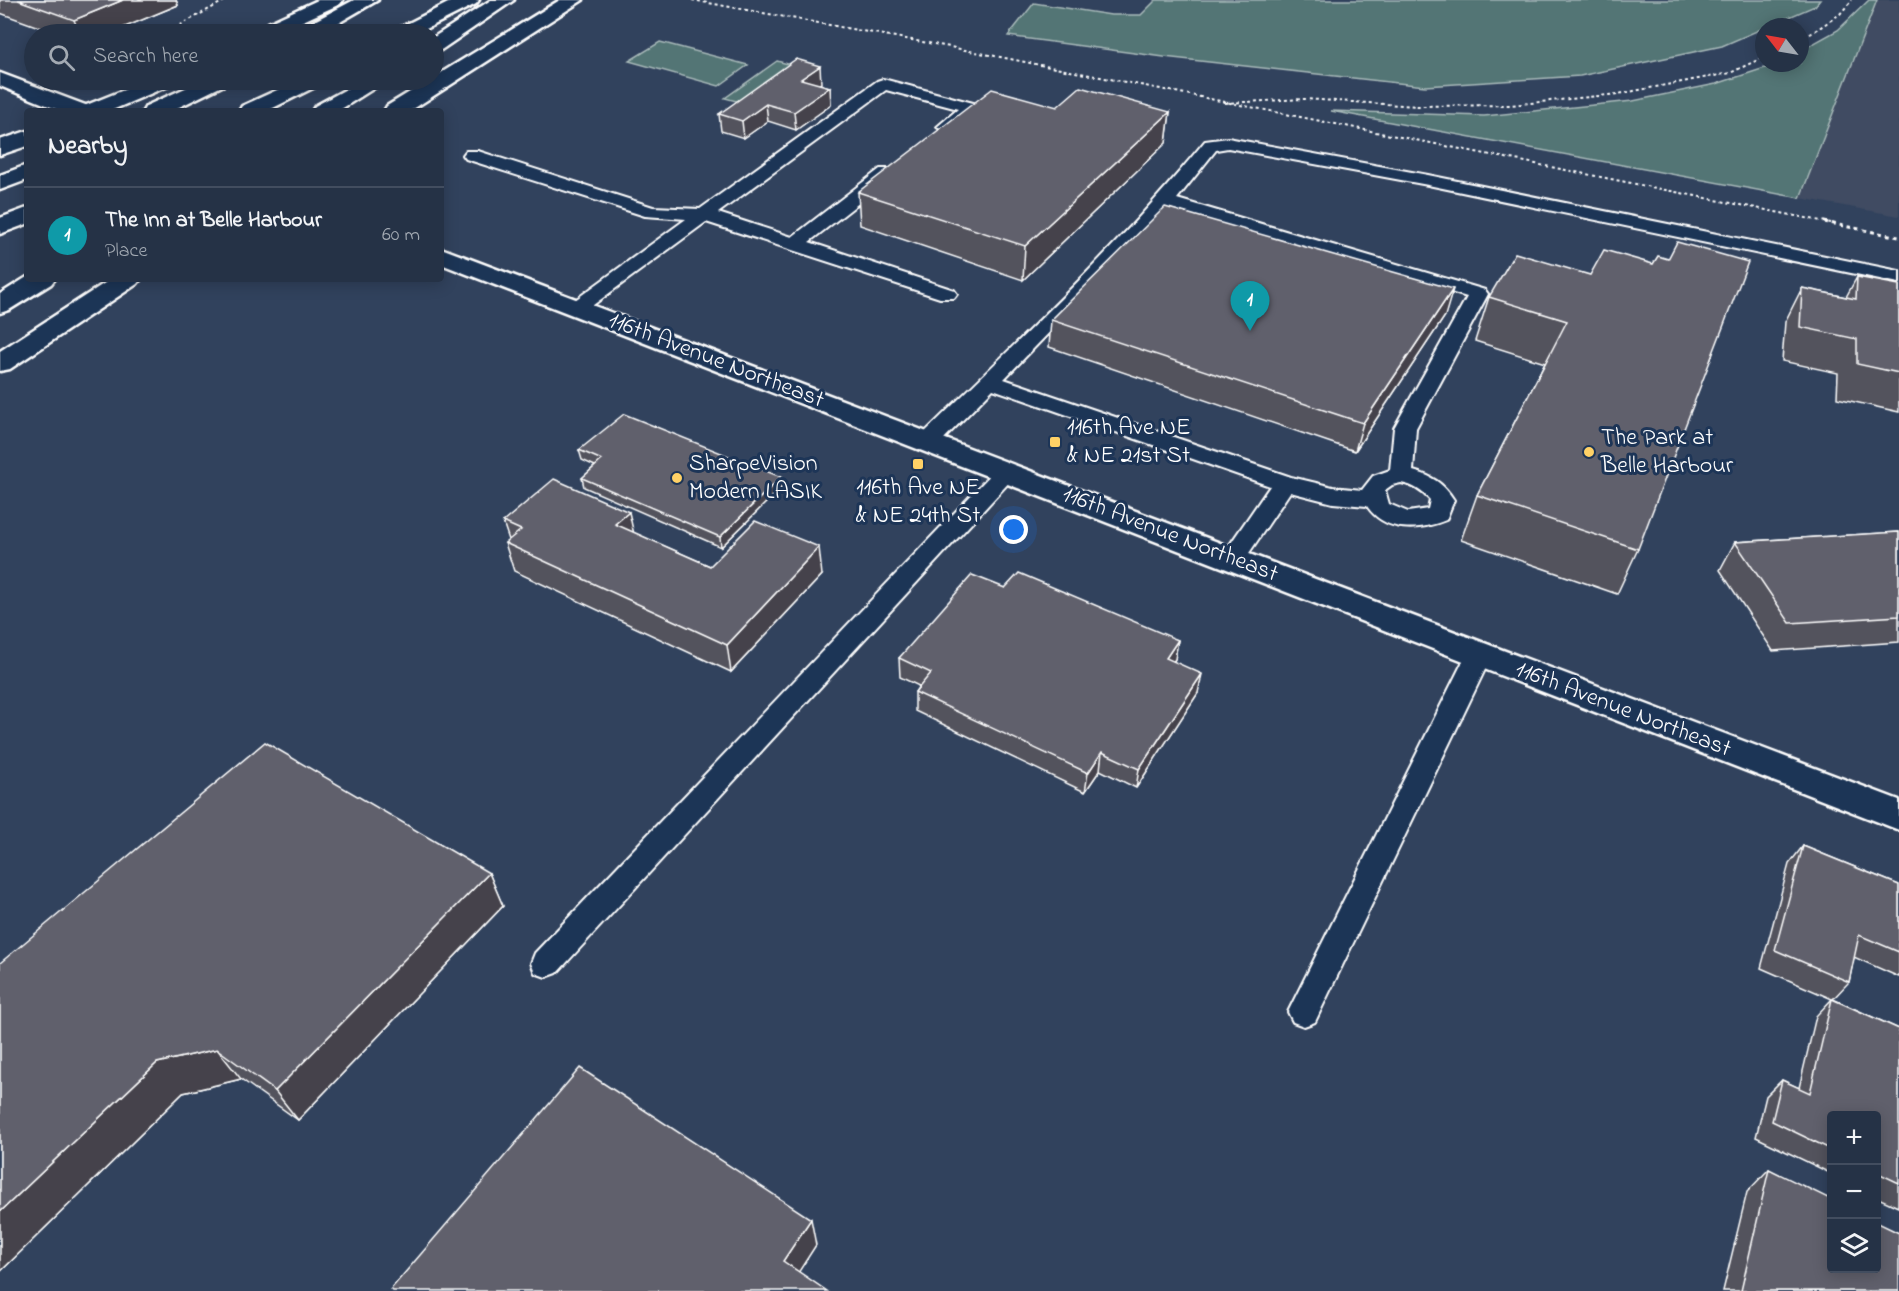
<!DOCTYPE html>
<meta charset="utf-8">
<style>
body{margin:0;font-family:"Indie Flower",sans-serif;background:#2d3a4d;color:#f1f3f6}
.controls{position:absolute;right:18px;bottom:18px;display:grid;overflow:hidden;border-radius:6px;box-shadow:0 3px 15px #0003}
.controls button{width:54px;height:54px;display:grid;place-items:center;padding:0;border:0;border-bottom:2px solid #424d5f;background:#253246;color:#f1f3f6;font:30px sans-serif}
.compass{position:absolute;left:1755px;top:18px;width:54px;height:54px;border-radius:50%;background:#253246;box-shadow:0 3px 15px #0003;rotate:301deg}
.you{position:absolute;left:1014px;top:530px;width:21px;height:21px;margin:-15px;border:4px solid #fff;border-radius:50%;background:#1a73e8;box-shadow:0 0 0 9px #1a73e833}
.badge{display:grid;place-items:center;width:39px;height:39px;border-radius:50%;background:#ffd166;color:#fff;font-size:20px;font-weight:700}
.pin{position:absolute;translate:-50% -50px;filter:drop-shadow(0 2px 3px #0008)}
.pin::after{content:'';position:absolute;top:32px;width:21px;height:18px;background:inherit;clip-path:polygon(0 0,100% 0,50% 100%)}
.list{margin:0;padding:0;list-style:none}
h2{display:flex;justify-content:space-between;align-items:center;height:78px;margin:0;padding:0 24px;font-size:26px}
h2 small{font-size:20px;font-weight:400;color:#a3aab3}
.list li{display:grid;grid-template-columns:39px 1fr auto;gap:18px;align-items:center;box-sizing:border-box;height:96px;padding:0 24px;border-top:2px solid #424d5f}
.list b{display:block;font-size:22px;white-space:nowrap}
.list p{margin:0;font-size:20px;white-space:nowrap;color:#a3aab3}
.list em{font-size:20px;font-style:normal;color:#a3aab3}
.icon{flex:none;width:33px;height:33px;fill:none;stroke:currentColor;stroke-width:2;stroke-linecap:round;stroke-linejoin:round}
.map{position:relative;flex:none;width:1899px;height:1291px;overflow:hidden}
.search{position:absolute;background:#253246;box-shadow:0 3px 15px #0003;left:24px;top:24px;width:420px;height:66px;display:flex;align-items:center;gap:15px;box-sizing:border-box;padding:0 21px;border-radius:33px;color:#a3aab3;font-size:22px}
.panel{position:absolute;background:#253246;box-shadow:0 3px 15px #0003;left:24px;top:108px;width:420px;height:174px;border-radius:6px}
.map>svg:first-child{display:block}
</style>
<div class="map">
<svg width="1899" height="1291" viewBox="0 0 1899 1291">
<rect width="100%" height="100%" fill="#31425d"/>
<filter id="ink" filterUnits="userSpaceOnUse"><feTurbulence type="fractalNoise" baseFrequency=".0167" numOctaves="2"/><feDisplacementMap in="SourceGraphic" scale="12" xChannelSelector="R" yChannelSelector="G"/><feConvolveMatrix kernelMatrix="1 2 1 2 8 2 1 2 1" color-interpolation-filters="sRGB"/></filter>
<g filter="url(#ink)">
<!-- built -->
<path fill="#3f4b62" d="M1877,0H1899V216L1800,198Z"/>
<!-- green -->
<g fill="#537575" stroke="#a9baba" stroke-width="1.5">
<path d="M1156,0H1820L1815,6L1722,46L1580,76L1425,86L1164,57L1008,36L1034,3L1111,15H1141Z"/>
<path d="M1869,0H1877L1800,198L1331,111L1484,116L1633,101L1716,84L1780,63H1800V51L1838,30Z"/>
<path d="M660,42L748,65L719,86L629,61Z"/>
<path d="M777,61L806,69L755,106L725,98Z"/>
</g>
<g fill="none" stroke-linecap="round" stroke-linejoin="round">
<defs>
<g id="service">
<path d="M883,79L977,104L979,107L951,131L945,132L937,127L958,109L886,90L718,213L792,237L880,169H892L895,173L892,177L809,242L954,290L957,294L954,298H940L706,222L585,311H571L568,307L571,303L686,219L645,216L466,159L463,155L466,151H478L653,207L700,209L877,81Z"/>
<path d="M1228,138L1428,175L1899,271V283L1428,185L1228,148L1216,150L1177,199L1485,290L1488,294L1416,428L1413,471C1432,476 1443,483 1454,500L1446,520C1419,531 1385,533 1367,506L1333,503L1290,492L1241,565L1232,567L1223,565L1220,559L1270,486L993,389L936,447H920L917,442L920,437C1018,341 1118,248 1205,141ZM1170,208L1467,297L1394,428L1390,470L1373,476L1362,490L1333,487L1291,477L1004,379ZM1401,483C1414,485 1422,491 1430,500L1428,509L1408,512L1389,504L1385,490L1392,485Z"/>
<path d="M1006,465L1014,467L1017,472L1014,477L557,973L546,977L535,973L531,963L535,953L998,467Z"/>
<path d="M1479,646L1488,648L1492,655L1315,1022L1304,1026L1293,1022L1288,1012L1293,1002L1466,655L1470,648Z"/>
</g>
<g id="secondary">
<path d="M0,73L88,106L91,111H61L0,86Z"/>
<path d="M441,248L1899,800V830L441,264Z"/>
</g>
<g id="motorway">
<path d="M318,0H343L340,4L275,34H250L253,30Z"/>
<path d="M354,0H378L321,33H307L304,29L307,25Z"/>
<path d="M454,0H479L476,4L416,34H392L395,30Z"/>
<path d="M491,0H514L441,50L434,52V37Z"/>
<path d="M560,0H583L410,111H384L387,106Z"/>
<path d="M149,80H176L173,84L110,111H81L84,106Z"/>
<path d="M203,80H229L226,84L171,111H143L146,106Z"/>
<path d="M299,80H324L321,84L267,111H239L242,106Z"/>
<path d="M363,80H387L338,111H312L315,106Z"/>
<path d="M27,131V146L0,155V140Z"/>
<path d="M27,165V180L0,190V175Z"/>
<path d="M27,208V224L0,234V218Z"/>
<path d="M27,277L55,279L51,284L9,310L0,313V294Z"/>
<path d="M111,279H141L137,284L10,369L0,371V351Z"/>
</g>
</defs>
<!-- service casing -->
<use href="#service" stroke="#fff" stroke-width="4"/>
<!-- secondary casing -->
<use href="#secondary" stroke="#fff" stroke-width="5"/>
<!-- motorway casing -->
<use href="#motorway" stroke="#fff" stroke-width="5"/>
<!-- path-far1 -->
<g stroke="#fff" stroke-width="2" stroke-dasharray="3 3" stroke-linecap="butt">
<path d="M692,0L950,47L1831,223"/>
<path d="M164,34L226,0"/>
<path d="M1800,41L1840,14L1852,0"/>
<path d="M1225,103L1304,99L1417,106L1511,105L1618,94L1730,73L1764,57"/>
</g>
<!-- path -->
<path stroke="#fff" stroke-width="3" stroke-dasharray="4 4" stroke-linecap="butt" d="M1824,222L1899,237"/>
<!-- service -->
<use href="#service" fill="#1d3557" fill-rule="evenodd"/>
<!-- secondary -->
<use href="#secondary" fill="#1d3557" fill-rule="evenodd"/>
<!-- motorway -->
<use href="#motorway" fill="#1d3557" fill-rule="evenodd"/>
</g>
<!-- wall -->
<g fill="#53535d" stroke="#fff" stroke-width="1.5">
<path d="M0,0H176L178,5L108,34H58L0,13Z"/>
<path d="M821,83L819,84L830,87L831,105L796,130L768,121L744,138L721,131L719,114Z"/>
<path d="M1057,107L1170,112L1166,143L1023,280L860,225L858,192Z"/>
<path d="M1590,275L1638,549L1617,594L1461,540L1477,495L1545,363L1475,341L1489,297Z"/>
<path d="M1857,277L1899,285V412L1837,398L1838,373L1782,361L1785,322L1802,288L1846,297Z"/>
<path d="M1445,316L1355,451L1049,347L1051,320Z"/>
<path d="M579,450L781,477L782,487L721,547L584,487L582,478L595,466L582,460Z"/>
<path d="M503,522L634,533L710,566L822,575L731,672L514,571L505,543L509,540Z"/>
<path d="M1899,532V642L1773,651L1720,570L1735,542Z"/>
<path d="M1005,588L1178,640L1175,659L1173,662L1198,693L1136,788L1100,770L1085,792L915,711V692L919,686L900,677L899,658Z"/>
<path d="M1803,846L1899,885V977L1854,957L1849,982L1833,999L1899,1029L1898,1207L1876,1197V1116H1832V1174L1756,1137L1766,1096L1782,1080L1799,1088L1816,1016L1832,999L1761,968L1789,864Z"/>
<path d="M489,873L503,906L298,1120L241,1079L183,1093L0,1272V963Z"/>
<path d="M1769,1169L1899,1291H1723L1747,1192Z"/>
</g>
<!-- shaded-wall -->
<g fill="#44434c" stroke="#fff" stroke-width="1.5">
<path d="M123,0H176L178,5L108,34H80L74,20Z"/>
<path d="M820,66L821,83L802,96L801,79Z"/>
<path d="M830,87L831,105L796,130L794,112Z"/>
<path d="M766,104L768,121L744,138L742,121Z"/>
<path d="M1170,112L1166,143L1023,280L1025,246Z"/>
<path d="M1453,289L1445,316L1355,451L1363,423Z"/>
<path d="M781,477L782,487L721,547L720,537Z"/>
<path d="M629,512L635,539L615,524Z"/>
<path d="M819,547L822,575L731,672L727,645Z"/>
<path d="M1178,640L1175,659L1163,677L1166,658Z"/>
<path d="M1202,674L1198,693L1136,788L1139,769Z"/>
<path d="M1102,752L1100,770L1085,792L1088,773Z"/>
<path d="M489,873L503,906L298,1120L275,1091Z"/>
<path d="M217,1049L241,1079L183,1093L0,1272V1212L157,1063Z"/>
<path d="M811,1219L816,1245L789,1287L783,1261Z"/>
</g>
<!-- building -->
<g fill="#61606c" stroke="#fff" stroke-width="1.5">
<path d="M18,0H123L74,20Z"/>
<path d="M796,59L820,66L801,79L830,87L794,112L766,104L742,121L719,114Z"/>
<path d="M1080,87L1170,112L1025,246L858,192L992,89L1057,107Z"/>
<path d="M1165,207L1453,289L1363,423L1051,320Z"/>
<path d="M1677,242L1748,262L1638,549L1477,495L1567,321L1489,297L1515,253L1590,275L1604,250L1653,264L1658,256L1668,259Z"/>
<path d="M1857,277L1899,285V373L1857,364V339L1800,327L1802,288L1856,299Z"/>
<path d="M624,414L781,477L720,537L582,478L602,460L579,450Z"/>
<path d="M554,479L629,512L615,524L710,566L755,521L819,547L727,645L505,543L521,530L503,522Z"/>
<path d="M1899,532V616L1790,623L1735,542Z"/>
<path d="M1019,573L1178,640L1166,658L1202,674L1139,769L1102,752L1088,773L915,692L931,673L899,658L972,575L1005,588Z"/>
<path d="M265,742L489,873L275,1091L217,1049L157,1063L0,1212V963Z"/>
<path d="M1803,846L1899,885V952L1859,935L1849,982L1775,950Z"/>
<path d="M1832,999L1899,1029V1183L1876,1172V1116H1832V1150L1772,1121L1782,1080L1810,1093Z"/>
<path d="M580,1068L811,1219L783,1261L827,1291H393L391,1289Z"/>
<path d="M1769,1169L1832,1200V1269H1876V1222L1899,1233V1291H1741Z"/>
</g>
</g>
<!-- markers -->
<g fill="#ffd166" stroke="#1d3557" stroke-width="2">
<rect x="1049" y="436" width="12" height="12" rx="3"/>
<circle cx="1589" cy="452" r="6"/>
<rect x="912" y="458" width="12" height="12" rx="3"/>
<circle cx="677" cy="478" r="6"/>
</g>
<g text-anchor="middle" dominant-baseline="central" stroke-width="6" stroke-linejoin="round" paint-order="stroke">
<!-- street labels -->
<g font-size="24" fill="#fff" stroke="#1d3557">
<text transform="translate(716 361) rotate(21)">116th Avenue Northeast</text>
<text transform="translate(1170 535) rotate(21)">116th Avenue Northeast</text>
<text transform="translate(1623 710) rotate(21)">116th Avenue Northeast</text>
</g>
<!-- poi labels -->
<g font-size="24" fill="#fff" stroke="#1d3557" text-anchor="start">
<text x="1067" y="428">116th Ave NE<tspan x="1067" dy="28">&amp; NE 21st St</tspan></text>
<text x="1601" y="438">The Park at<tspan x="1601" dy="28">Belle Harbour</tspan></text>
<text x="689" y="464">SharpeVision<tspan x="689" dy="28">Modern LASIK</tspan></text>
<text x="918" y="488" text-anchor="middle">116th Ave NE<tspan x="918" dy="28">&amp; NE 24th St</tspan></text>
</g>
</g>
</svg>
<div class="controls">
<button>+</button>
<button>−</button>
<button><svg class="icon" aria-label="layers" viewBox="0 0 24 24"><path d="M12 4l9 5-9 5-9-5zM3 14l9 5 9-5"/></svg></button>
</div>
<svg class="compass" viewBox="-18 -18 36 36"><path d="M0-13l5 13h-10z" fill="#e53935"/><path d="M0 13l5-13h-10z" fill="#a3aab3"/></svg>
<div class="you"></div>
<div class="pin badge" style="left:1250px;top:331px;background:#0f9aa8">1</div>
<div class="search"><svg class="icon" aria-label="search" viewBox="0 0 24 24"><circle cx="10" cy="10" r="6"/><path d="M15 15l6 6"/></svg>Search here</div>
<section class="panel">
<h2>Nearby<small></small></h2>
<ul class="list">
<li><span class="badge" style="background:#0f9aa8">1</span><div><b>The Inn at Belle Harbour</b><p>Place</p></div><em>60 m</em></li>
</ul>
</section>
</div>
